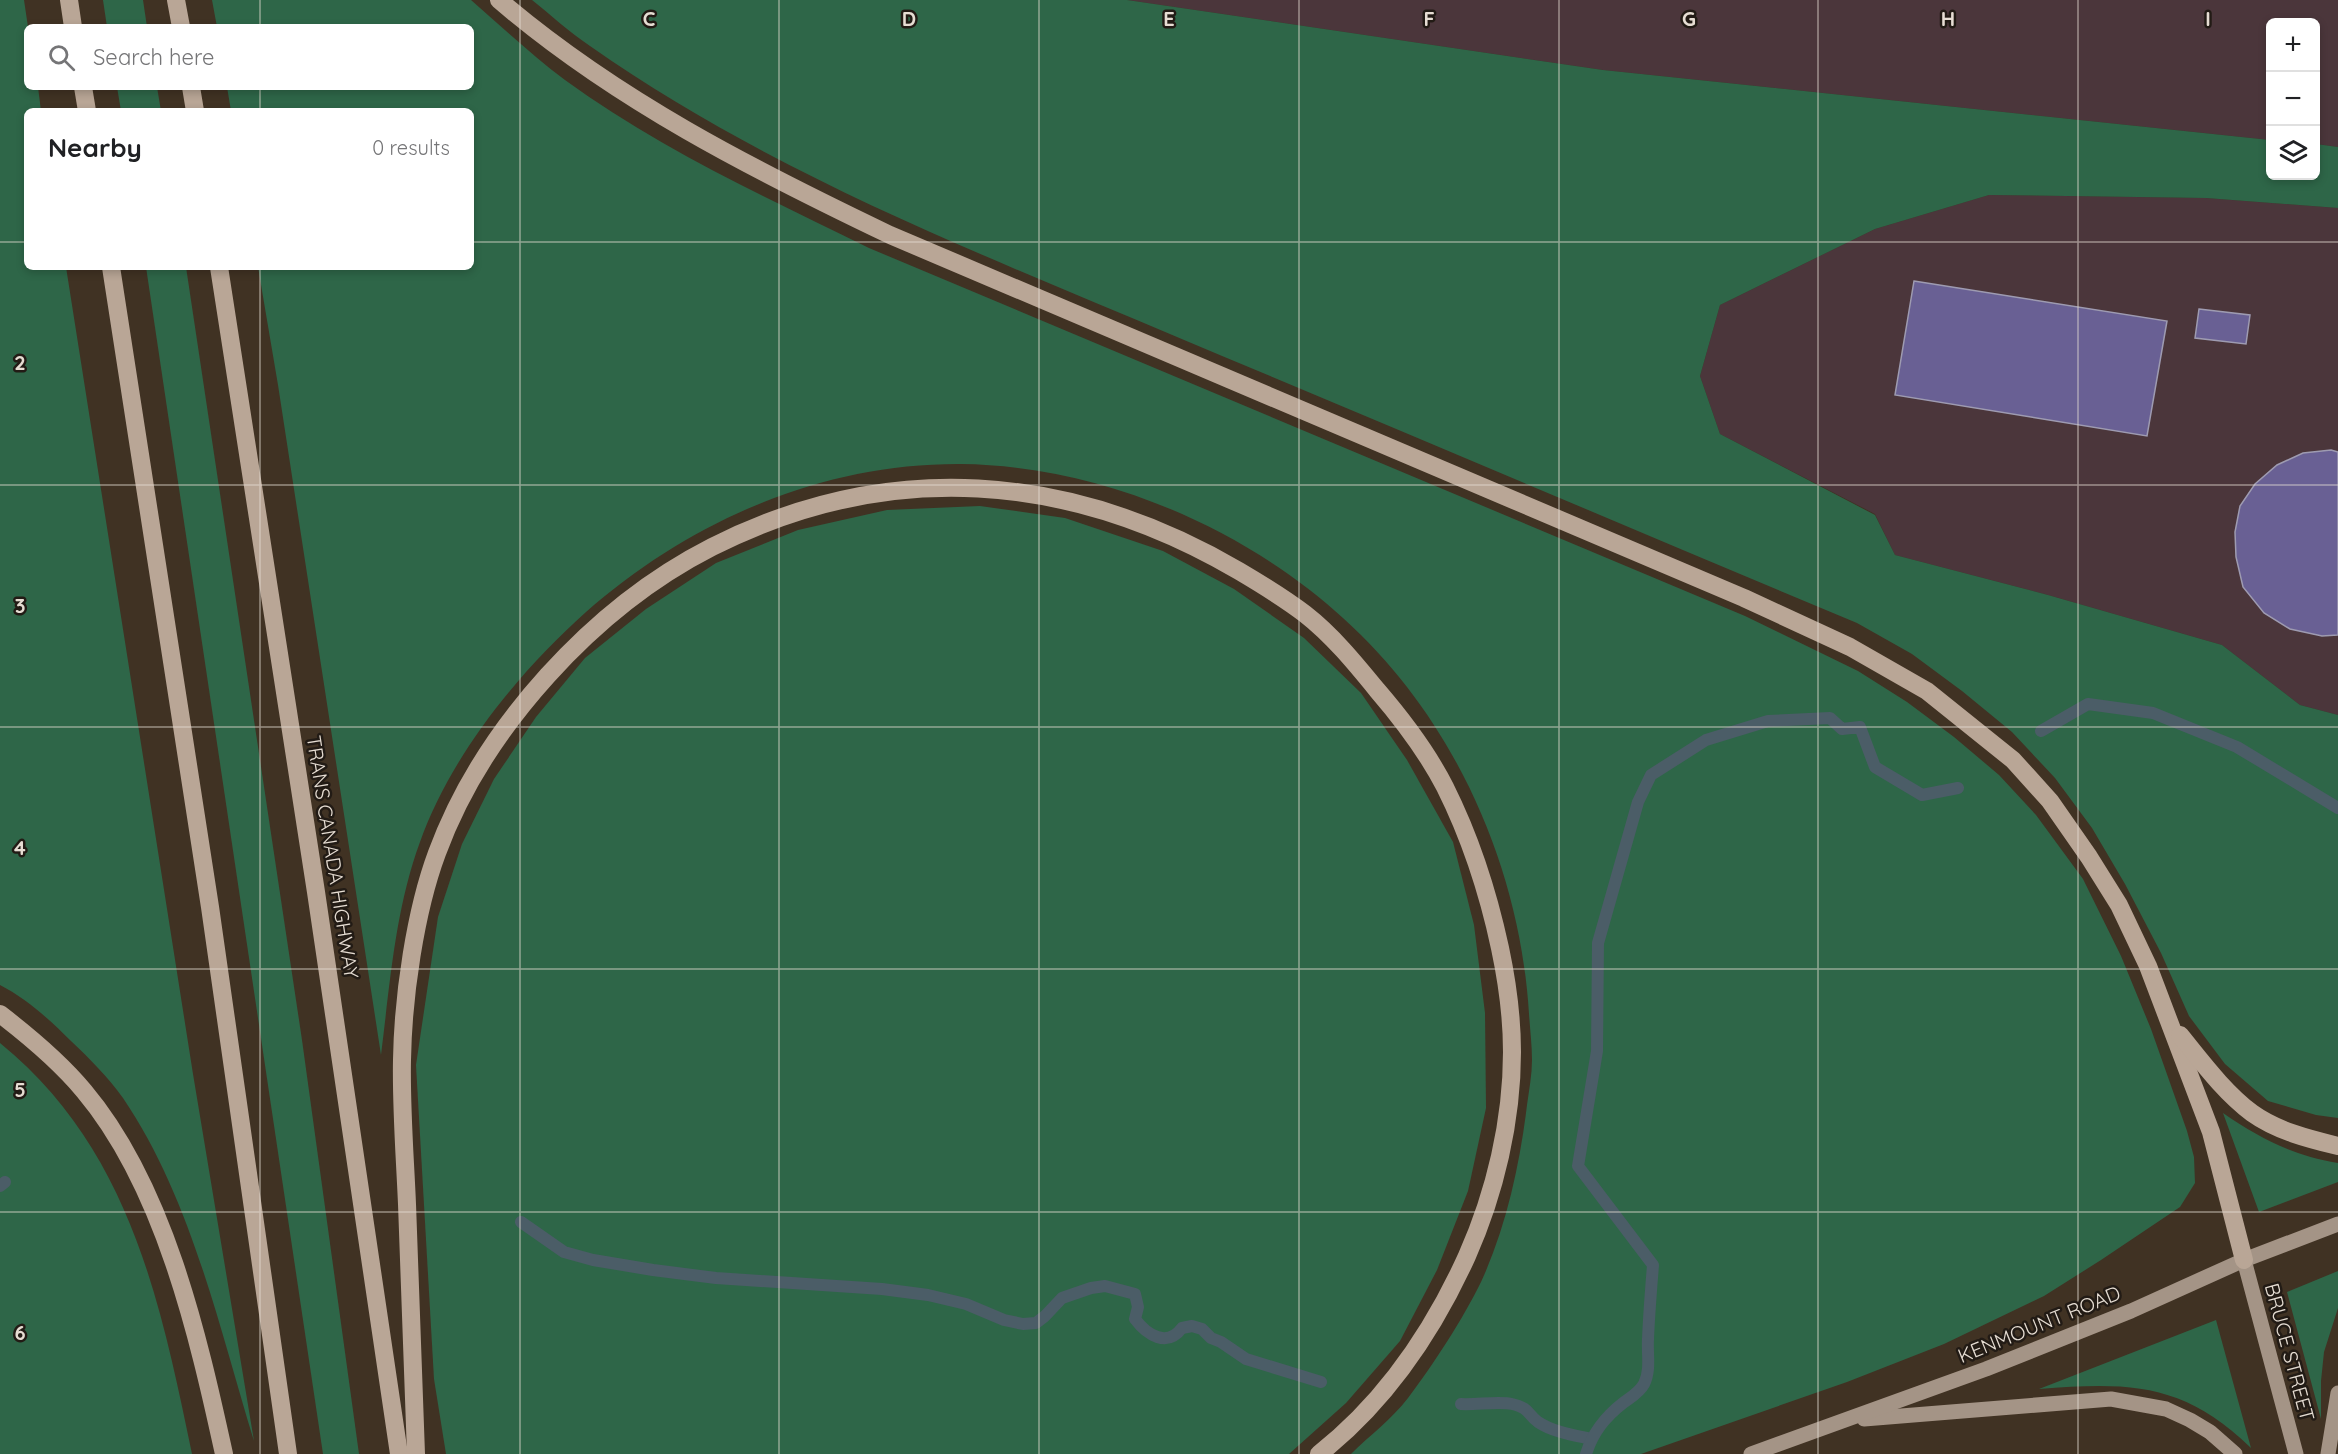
<!DOCTYPE html>
<meta charset="utf-8">
<style>
body{margin:0;font-family:Quicksand,sans-serif;background:#f2f2f2;color:#202124}
.controls{position:absolute;right:18px;top:18px;display:grid;overflow:hidden;border-radius:9px;box-shadow:0 3px 9px #0003}
.controls button{width:54px;height:54px;display:grid;place-items:center;padding:0;border:0;border-bottom:2px solid #e0e0e0;background:#fff;color:#202124;font:30px sans-serif}
.list{margin:0;padding:0;list-style:none}
h2{display:flex;justify-content:space-between;align-items:center;height:78px;margin:0;padding:0 24px;font-size:26px}
h2 small{font-size:20px;font-weight:400;color:#757577}
.icon{flex:none;width:33px;height:33px;fill:none;stroke:currentColor;stroke-width:2;stroke-linecap:round;stroke-linejoin:round}
.map{position:relative;flex:none;width:2338px;height:1454px;overflow:hidden}
.search{position:absolute;background:#fff;box-shadow:0 3px 9px #0003;left:24px;top:24px;width:450px;height:66px;display:flex;align-items:center;gap:15px;box-sizing:border-box;padding:0 21px;border-radius:9px;color:#757577;font-size:22px}
.panel{position:absolute;background:#fff;box-shadow:0 3px 9px #0003;left:24px;top:108px;width:450px;height:162px;border-radius:9px}
.map>svg:first-child{display:block}
</style>
<div class="map">
<svg width="2338" height="1454" viewBox="0 0 2338 1454">
<rect width="100%" height="100%" fill="#403223"/>
<!-- industrial -->
<g fill="#4b363b">
<path d="M1127,0H2338V147L2316,144V22H2270V140L1603,70Z"/>
<path d="M1989,195L2206,198L2338,208V715L2300,705L2222,645L2048,595L1895,555L1875,514L1720,434L1700,376L1720,305L1875,229Z"/>
</g>
<!-- green -->
<g fill="#2e6648">
<path d="M0,0H24L28,27L27,87H38L41,111H27V267H66L193,1074L254,1441C219,1327 191,1198 123,1098C108,1077 90,1059 71,1041C50,1020 27,999 0,985Z"/>
<path d="M103,0H143L147,27H107Z"/>
<path d="M212,0H471C502,27 533,56 565,80C658,148 767,198 869,248L1745,616L1858,671L1907,702L1954,737L1999,775L2036,815L2083,879L2121,956L2151,1029L2187,1131L2194,1157L2195,1183L2180,1207L2101,1260L2044,1296L1944,1344L1847,1382L1641,1454H1351C1369,1436 1392,1419 1408,1398C1433,1365 1463,1319 1481,1282C1506,1228 1520,1164 1527,1105C1529,1090 1532,1075 1532,1060C1532,1045 1530,1029 1529,1014C1522,897 1479,780 1407,687C1305,554 1128,466 961,464C821,463 690,521 586,612C518,673 451,755 420,842C395,910 390,984 381,1055L278,385L258,267H471V111H231L227,87H471V27H217Z"/>
<path d="M532,0H1127L1603,70L2270,140V176H2316V144L2338,147V208L2206,198L1989,195L1875,229L1720,305L1700,376L1720,434L1875,515L1895,555L2048,595L2222,645L2300,705L2338,715V1118L2316,1115L2268,1101L2225,1064L2189,1016L2161,953L2125,884L2092,828L2055,778L2012,732L1962,691L1912,654L1857,623C1630,528 1404,432 1177,337C976,252 769,172 590,46C569,32 551,15 532,0Z"/>
<path d="M117,87H157L161,111H121Z"/>
<path d="M146,267H186L302,1040L359,1454H323Z"/>
<path d="M980,506L1065,518L1163,551L1234,589L1304,638L1361,693L1407,760L1453,842L1474,925L1485,1013L1486,1108L1468,1191L1437,1270L1400,1341L1346,1403L1289,1454H446L434,1379L416,1065L438,917L462,844L494,779L536,717L585,658L646,609L716,563L798,530L887,510Z"/>
<path d="M0,1043C129,1148 160,1299 192,1454H0Z"/>
<path d="M2223,1113C2261,1139 2292,1155 2338,1163V1182L2259,1212Z"/>
<path d="M2338,1271V1308L2324,1352L2321,1381V1419L2287,1292Z"/>
<path d="M2216,1320L2251,1448C2183,1382 2129,1382 2039,1389Z"/>
</g>
<g fill="none" stroke-linecap="round" stroke-linejoin="round">
<!-- stream -->
<g stroke="#4b5d67" stroke-width="12">
<path d="M2041,731L2088,704L2153,713L2237,747L2338,808"/>
<path d="M0,1186L5,1182"/>
<path d="M521,1222L564,1252L593,1260L653,1270L716,1278L882,1289L928,1295L966,1304L1004,1320L1023,1324L1036,1323L1045,1316L1062,1298L1091,1288L1105,1286L1135,1294L1138,1307L1135,1319C1147,1335 1167,1348 1182,1328L1192,1326L1202,1329L1211,1338L1221,1342L1246,1359L1321,1382"/>
<path d="M1461,1404C1475,1405 1500,1401 1512,1404C1530,1408 1527,1414 1538,1422C1553,1432 1573,1435 1591,1439"/>
<path d="M1586,1454C1593,1432 1605,1417 1623,1403C1631,1397 1639,1393 1644,1384C1651,1370 1647,1354 1648,1339C1649,1314 1651,1290 1653,1265L1578,1166L1597,1051L1598,943L1638,802L1651,775L1706,740L1768,721L1830,718L1842,729L1860,727L1875,767L1922,795L1958,788"/>
</g>
</g>
<!-- building -->
<g fill="#696094" stroke="#9e9bb1" stroke-width="1.5">
<path d="M1914,281L2167,321L2147,436L1895,395Z"/>
<path d="M2199,309L2250,315L2246,344L2195,338Z"/>
<path d="M2331,450L2338,452V635L2322,636L2290,629L2264,613L2243,587L2236,557L2235,532L2240,506L2255,484L2277,465L2303,453Z"/>
</g>
<g fill="none" stroke-linecap="round" stroke-linejoin="round">
<!-- major -->
<g stroke="#a49486" stroke-width="15">
<path d="M2244,1260L2296,1454"/>
<path d="M1864,1419L2111,1399L2166,1409L2190,1420L2210,1432L2235,1454"/>
<path d="M1751,1454L1986,1369L2131,1311L2244,1260L2338,1224"/>
<path d="M2328,1454L2338,1393"/>
</g>
<!-- highway -->
<g stroke="#b9a696" stroke-width="18">
<path d="M69,0L73,27"/>
<path d="M176,0L181,27"/>
<path d="M499,0C616,100 752,169 890,235L1744,598L1850,647L1927,691L2013,760L2050,801L2089,857L2119,905L2148,966L2211,1132L2244,1260"/>
<path d="M83,87L87,111"/>
<path d="M191,87L195,111"/>
<path d="M111,267L210,907L288,1454"/>
<path d="M219,267L316,892L399,1454"/>
<path d="M0,1014C30,1037 59,1061 84,1091C164,1186 198,1335 224,1454"/>
<path d="M2180,1035C2202,1062 2224,1092 2252,1113C2277,1131 2309,1139 2338,1146"/>
<path d="M416,1454C413,1371 410,1288 407,1204C405,1157 401,1108 402,1060C403,997 415,912 437,853C483,728 594,607 712,547C888,458 1070,472 1239,571C1261,584 1284,598 1305,614C1332,635 1355,663 1377,690C1402,719 1427,752 1445,787C1470,837 1488,892 1500,948C1507,981 1512,1017 1512,1052C1512,1121 1495,1193 1467,1256C1433,1331 1385,1402 1319,1454"/>
</g>
</g>
<!-- grid -->
<path fill="none" stroke="#e6ddd3" stroke-width="1.5" stroke-opacity="0.55" d="M260,0V27M520,0V1454M779,0V1454M1039,0V1454M1299,0V1454M1559,0V1454M1818,0V1454M2078,0V1454M260,87V111M0,242H27M471,242H2338M260,267V1454M0,485H2338M0,727H2338M0,969H2338M0,1212H2338"/>
<g text-anchor="middle" dominant-baseline="central" stroke-width="5" stroke-linejoin="round" paint-order="stroke">
<!-- street labels -->
<g font-size="20" fill="#e6ddd3" stroke="#221b15">
<text transform="translate(333 857) rotate(81)">TRANS CANADA HIGHWAY</text>
<text transform="translate(2039 1324) rotate(-22)">KENMOUNT ROAD</text>
<text transform="translate(2290 1352) rotate(75)">BRUCE STREET</text>
</g>
</g>
<g font-size="20" text-anchor="middle" font-weight="bold" fill="#e6ddd3" stroke="#221b15" stroke-width="5" stroke-linejoin="round" paint-order="stroke">
<text x="649" y="26">C</text>
<text x="909" y="26">D</text>
<text x="1169" y="26">E</text>
<text x="1429" y="26">F</text>
<text x="1689" y="26">G</text>
<text x="1948" y="26">H</text>
<text x="2208" y="26">I</text>
<text x="20" y="370">2</text>
<text x="20" y="613">3</text>
<text x="20" y="855">4</text>
<text x="20" y="1097">5</text>
<text x="20" y="1340">6</text>
</g>
</svg>
<div class="controls">
<button>+</button>
<button>−</button>
<button><svg class="icon" aria-label="layers" viewBox="0 0 24 24"><path d="M12 4l9 5-9 5-9-5zM3 14l9 5 9-5"/></svg></button>
</div>
<div class="search"><svg class="icon" aria-label="search" viewBox="0 0 24 24"><circle cx="10" cy="10" r="6"/><path d="M15 15l6 6"/></svg>Search here</div>
<section class="panel">
<h2>Nearby<small>0 results</small></h2>
<ul class="list">
</ul>
</section>
</div>
